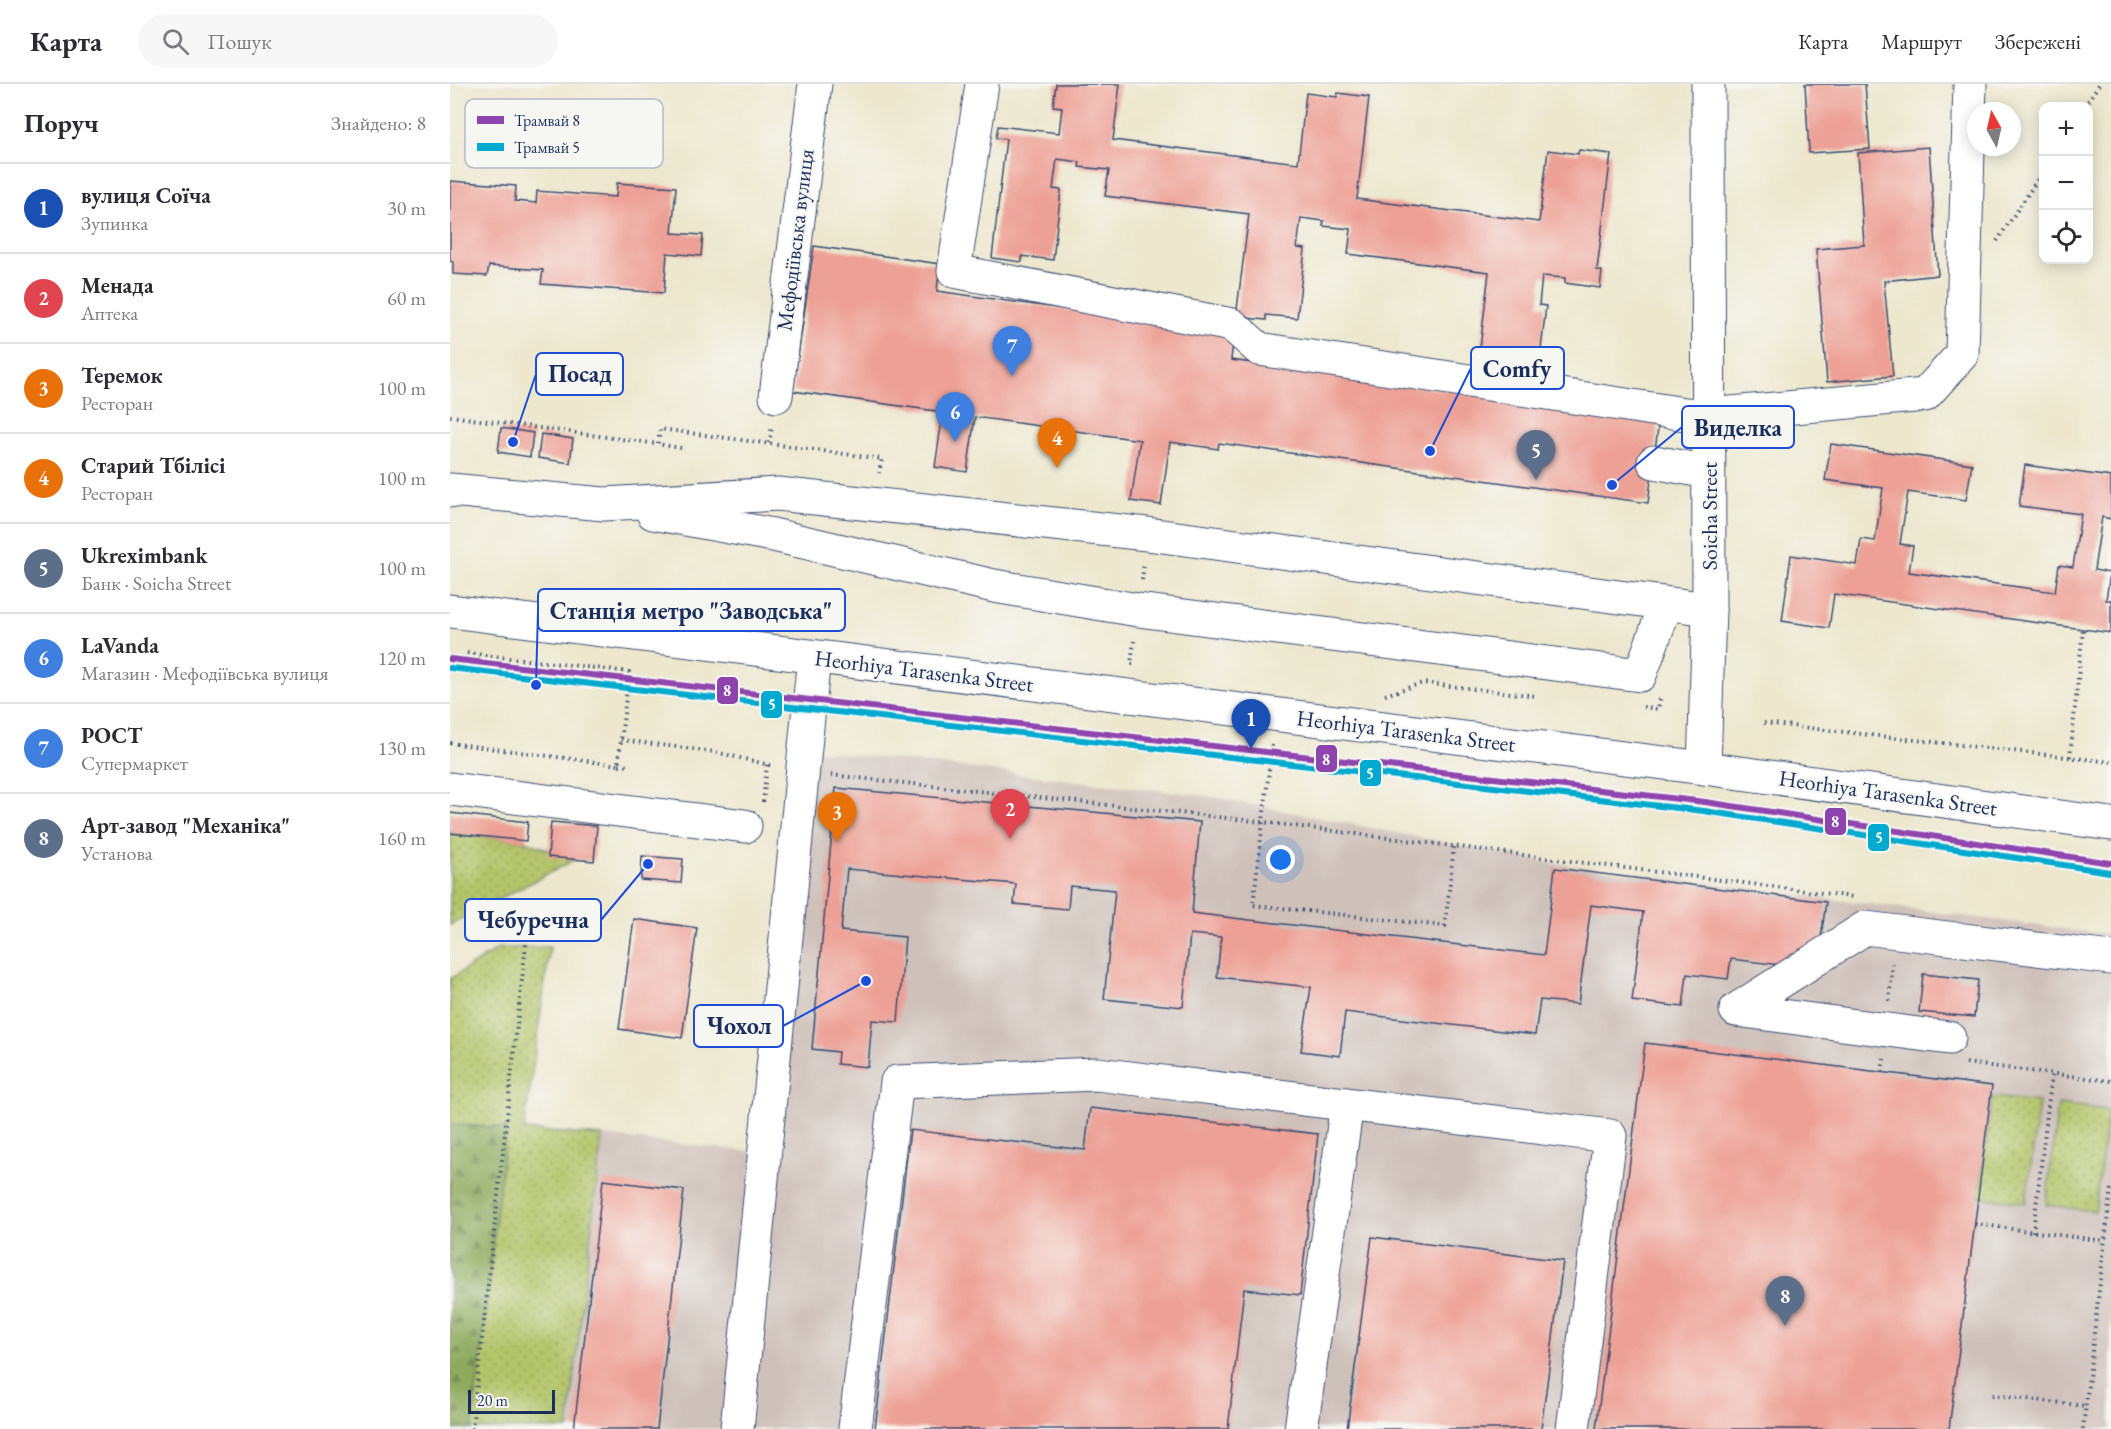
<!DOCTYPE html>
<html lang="uk">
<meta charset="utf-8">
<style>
body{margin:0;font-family:"EB Garamond",serif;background:#f7f7f7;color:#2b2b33}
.controls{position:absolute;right:18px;top:18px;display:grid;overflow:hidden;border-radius:12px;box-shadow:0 3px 15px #0003}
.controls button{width:54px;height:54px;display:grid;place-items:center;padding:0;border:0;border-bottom:2px solid #e1e1e2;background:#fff;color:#2b2b33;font:30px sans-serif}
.compass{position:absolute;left:1517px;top:18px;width:54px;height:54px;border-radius:50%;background:#fff;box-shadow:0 3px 15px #0003;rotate:352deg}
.scale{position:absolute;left:18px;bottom:15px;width:87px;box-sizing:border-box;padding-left:6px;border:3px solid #1b2f5e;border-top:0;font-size:16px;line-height:21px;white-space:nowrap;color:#1b2f5e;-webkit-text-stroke:4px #f6f6f2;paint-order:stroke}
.you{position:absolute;left:831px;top:776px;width:21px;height:21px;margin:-15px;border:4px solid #fff;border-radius:50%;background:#1a73e8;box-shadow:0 0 0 9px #1a73e833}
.badge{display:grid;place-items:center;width:39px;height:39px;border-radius:50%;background:#d1495b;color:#fff;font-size:20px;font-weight:700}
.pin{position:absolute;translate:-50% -50px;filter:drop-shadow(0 2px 3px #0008)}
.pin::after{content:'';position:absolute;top:32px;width:21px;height:18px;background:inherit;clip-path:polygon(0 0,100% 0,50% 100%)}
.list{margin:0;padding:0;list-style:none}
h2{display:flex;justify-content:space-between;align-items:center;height:78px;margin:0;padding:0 24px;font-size:26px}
h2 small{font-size:20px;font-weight:400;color:#7c7c81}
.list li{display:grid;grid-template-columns:39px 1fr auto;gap:18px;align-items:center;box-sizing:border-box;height:90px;padding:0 24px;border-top:2px solid #e1e1e2}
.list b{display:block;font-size:22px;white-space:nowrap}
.list p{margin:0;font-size:20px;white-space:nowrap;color:#7c7c81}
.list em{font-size:20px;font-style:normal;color:#7c7c81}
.icon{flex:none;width:33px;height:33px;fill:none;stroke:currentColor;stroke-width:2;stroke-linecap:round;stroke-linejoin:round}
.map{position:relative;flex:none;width:1661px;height:1345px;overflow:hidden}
header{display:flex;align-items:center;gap:36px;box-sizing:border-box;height:84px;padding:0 30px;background:#fff;border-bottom:2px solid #e1e1e2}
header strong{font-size:28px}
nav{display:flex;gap:33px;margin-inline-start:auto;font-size:21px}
.search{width:420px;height:54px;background:#f7f7f7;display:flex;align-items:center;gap:15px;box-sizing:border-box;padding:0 21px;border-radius:33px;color:#7c7c81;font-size:22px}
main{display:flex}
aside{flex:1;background:#fff}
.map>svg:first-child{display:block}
</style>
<header>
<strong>Карта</strong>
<div class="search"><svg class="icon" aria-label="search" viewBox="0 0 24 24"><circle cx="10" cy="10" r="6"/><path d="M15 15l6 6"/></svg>Пошук</div>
<nav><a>Карта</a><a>Маршрут</a><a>Збережені</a></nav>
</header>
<main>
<aside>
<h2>Поруч<small>Знайдено: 8</small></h2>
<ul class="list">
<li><span class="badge" style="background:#1a4fb4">1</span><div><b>вулиця Соїча</b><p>Зупинка</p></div><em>30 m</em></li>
<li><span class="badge" style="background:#e0444e">2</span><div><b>Менада</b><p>Аптека</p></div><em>60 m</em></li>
<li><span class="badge" style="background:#e8710a">3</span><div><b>Теремок</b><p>Ресторан</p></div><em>100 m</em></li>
<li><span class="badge" style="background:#e8710a">4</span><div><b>Старий Тбілісі</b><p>Ресторан</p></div><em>100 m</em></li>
<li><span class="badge" style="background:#5c6f8a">5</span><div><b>Ukreximbank</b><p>Банк · Soicha Street</p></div><em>100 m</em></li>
<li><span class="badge" style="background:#3f7fe0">6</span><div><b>LaVanda</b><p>Магазин · Мефодіївська вулиця</p></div><em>120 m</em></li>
<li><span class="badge" style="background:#3f7fe0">7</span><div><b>РОСТ</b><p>Супермаркет</p></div><em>130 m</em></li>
<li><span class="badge" style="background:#5c6f8a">8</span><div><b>Арт-завод &quot;Механіка&quot;</b><p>Установа</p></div><em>160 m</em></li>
</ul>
</aside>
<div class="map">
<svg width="1661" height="1345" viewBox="0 0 1661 1345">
<defs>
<pattern id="grass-dots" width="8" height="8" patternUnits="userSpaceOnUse" patternTransform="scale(1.5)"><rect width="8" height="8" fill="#b3c569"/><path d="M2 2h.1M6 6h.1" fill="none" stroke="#91a05a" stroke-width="1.8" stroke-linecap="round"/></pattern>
<pattern id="forest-firs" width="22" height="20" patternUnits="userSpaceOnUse" patternTransform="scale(1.5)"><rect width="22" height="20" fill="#8eaa5d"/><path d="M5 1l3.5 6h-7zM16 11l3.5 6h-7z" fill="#738b50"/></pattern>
</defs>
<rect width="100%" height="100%" fill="#f6f6f2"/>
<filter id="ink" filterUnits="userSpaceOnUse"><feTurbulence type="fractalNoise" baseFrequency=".0167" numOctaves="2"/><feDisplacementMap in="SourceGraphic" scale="12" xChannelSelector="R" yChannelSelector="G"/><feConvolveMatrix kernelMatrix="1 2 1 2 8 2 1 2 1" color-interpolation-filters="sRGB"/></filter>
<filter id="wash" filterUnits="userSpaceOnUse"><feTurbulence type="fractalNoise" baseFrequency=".008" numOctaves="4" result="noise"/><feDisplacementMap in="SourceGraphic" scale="24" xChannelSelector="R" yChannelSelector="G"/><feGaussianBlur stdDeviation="1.35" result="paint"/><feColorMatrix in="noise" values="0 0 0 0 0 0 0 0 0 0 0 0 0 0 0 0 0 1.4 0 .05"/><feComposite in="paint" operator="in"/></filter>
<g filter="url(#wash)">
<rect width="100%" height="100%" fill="#ece7cd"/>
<!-- industrial -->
<path fill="#cec1ba" d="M355,665L757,712L1102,779L1661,851V1345H118L152,1052L315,1069Z"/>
<!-- grass -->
<g fill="url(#grass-dots)" stroke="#677a64" stroke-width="1.5">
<path d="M0,749L76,757L124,776L0,841Z"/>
<path d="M100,863L74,1046L152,1052L118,1345H0V895L49,864Z"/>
<path d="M1542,1013L1589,1018L1576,1119L1529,1113Z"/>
<path d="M1608,1020L1658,1026L1645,1127L1596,1121Z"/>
</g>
<!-- forest -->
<path fill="url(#forest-firs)" stroke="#546c5e" stroke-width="1.5" d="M0,1040L56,1044L22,1345H0Z"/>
<g id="blocks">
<!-- building -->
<g fill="#eda095">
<path d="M606,0H670L663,56L848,79L856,9L887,13L888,9L919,13L907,115L1089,138L1098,66L1128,70L1129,66L1161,70L1147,186L1152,187L1150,204L1115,199V194L1092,192L1089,221L1096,222L1088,292L1027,290L1039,188L898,170L901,145L873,142L874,137L851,134L847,164L855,165L847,234L816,231V236L786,233L799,130L655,112L659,86L629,83L630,78L607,75L603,105L611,106L603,176L572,172V178L542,174L556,55L546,54L548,42L609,49L612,23L603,22Z"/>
<path d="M1355,0H1415L1420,65L1359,69Z"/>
<path d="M1479,63L1488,191L1434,197L1443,292L1377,298L1366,165L1414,161L1408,69Z"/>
<path d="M0,97L66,102L65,117L86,119L87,107L166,113L167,99L226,103L222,149L253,151L251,172L217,169L214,209L91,200L93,186L39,182L37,192L3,190V178L0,177Z"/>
<path d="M364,162L490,180L487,207L784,249L781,276L1209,336L1198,419L769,359L768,365L720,358L711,421L681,417L690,356L525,333L517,388L485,383L493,328L343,307Z"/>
<path d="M51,344L83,349L80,373L48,368Z"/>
<path d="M91,350L123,355L120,379L88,374Z"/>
<path d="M1381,360L1522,380L1516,416L1458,408L1450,460L1463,462L1459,488L1605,508L1609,481L1623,483L1631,430L1569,422L1575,381L1661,393V435L1652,433L1644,486L1660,489L1656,516H1661V549L1384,510L1379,544L1332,537L1341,471L1407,481L1411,455L1425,457L1433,404L1375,396Z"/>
<path d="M386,704L750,738L742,829L1094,871L1105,784L1376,818L1371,854L1339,882L1281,875L1278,895L1237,890L1233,923L1182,917L1193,828L1141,821L1128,920L1090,916L1085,951L895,928L890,972L851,967L861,903L767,893L771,853L740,850L733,923L654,915L665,806L620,802L618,825L564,820L566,800L397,785L391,847L455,853L448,938L422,936L418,983L387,980L388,968L362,965Z"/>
<path d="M0,729L78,738L76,757L0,749Z"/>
<path d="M101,738L147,742L144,777L98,773Z"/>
<path d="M192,772L233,775L231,799L191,796Z"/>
<path d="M184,835L247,844L232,954L169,945Z"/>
<path d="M1473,890L1528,896L1524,933L1469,928Z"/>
<path d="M1195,959L1542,1002L1499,1345H1146Z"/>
<path d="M640,1024L868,1050L850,1211L794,1205L778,1345H425L460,1046L635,1066Z"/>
<path d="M153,1096L234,1106L207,1345H124Z"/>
<path d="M922,1153L1113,1177L1091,1345H897Z"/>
</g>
</g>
</g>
<g filter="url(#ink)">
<use href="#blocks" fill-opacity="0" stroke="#3a4b6f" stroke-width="1.5"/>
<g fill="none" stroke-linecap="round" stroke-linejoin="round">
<defs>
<g id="minor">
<path d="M532,0L504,187L782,241L809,265L1235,330L1259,331L1475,311L1512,270L1520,0"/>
<path d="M326,312L365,0"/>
<path d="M1204,378L1258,388"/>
<path d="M0,406L154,420L328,410L697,450L1259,525"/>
<path d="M203,429L323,451L544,502L688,526L1190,591L1216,520"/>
<path d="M1254,684L1259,525L1258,0"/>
<path d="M0,705L295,742"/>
<path d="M1499,954L1286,926L1415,844L1661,874"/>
<path d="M287,1345L364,573"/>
<path d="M405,1345L447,998L647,990L1160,1052L1123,1345"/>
<path d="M851,1345L897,1020"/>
</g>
<path id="major" d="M0,527L1254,684L1661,740"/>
</defs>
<!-- minor casing -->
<use href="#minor" stroke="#3a4b6f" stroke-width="35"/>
<!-- major casing -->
<use href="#major" stroke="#3a4b6f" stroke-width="35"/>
<!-- path -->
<g stroke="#3a4b6f" stroke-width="4" stroke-dasharray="1.5 4.5" stroke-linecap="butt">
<path d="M1635,22L1649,0"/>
<path d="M1547,157L1594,86"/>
<path d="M0,332L208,360"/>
<path d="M319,359L322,342"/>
<path d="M231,364L208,360L210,345L432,375L429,389"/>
<path d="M692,496L694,480"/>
<path d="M17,569L179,588L168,681L180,682"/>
<path d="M683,580H681L684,557"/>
<path d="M935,611L973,599L1087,612"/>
<path d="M1193,623L1208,625L1210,615"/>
<path d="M1314,639L1661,678"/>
<path d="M171,656L265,668L324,682"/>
<path d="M0,659L168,681"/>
<path d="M822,661L803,821L995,842L1004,762"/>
<path d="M1620,673L1633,545"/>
<path d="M381,691L813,738L1404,813"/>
<path d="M313,718L317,680"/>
<path d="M1439,917L1443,877"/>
<path d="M1516,979L1661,997"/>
<path d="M1432,988L1434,975"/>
<path d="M1525,1140L1655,1157"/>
<path d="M1583,1148L1602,989"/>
<path d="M1542,1311L1636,1322"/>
<path d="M22,1345L77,851"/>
<path d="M1633,1345L1661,1103"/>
</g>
<!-- minor -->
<use href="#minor" stroke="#fff" stroke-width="33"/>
<!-- major -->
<use href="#major" stroke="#fff" stroke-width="33"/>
<defs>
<path id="tram-1" d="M0,575L1255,718L1661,779"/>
<path id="tram-2" d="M0,584L1254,727L1660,788"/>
</defs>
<!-- tram-1 casing -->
<use href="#tram-1" stroke="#f6f6f2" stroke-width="10"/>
<!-- tram-2 casing -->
<use href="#tram-2" stroke="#f6f6f2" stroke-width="10"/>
<!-- tram-1 -->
<use href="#tram-1" stroke="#8e44ad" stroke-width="6"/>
<!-- tram-2 -->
<use href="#tram-2" stroke="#00a9ce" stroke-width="6"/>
</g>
</g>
<g text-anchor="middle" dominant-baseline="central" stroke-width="4.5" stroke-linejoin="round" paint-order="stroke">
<!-- street labels -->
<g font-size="22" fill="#1b2f5e" stroke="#f6f6f2">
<text transform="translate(345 156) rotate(-83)">Мефодіївська вулиця</text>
<text transform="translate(1259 432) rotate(-90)">Soicha Street</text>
<text transform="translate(474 587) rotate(7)">Heorhiya Tarasenka Street</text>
<text transform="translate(956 647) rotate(7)">Heorhiya Tarasenka Street</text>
<text transform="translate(1438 709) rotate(8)">Heorhiya Tarasenka Street</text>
</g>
</g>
<!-- legend -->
<rect x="15" y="15" width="198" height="69" rx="9" fill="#f6f6f2" stroke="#b4bac6" stroke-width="1.5"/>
<rect x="27" y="32" width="27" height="8" fill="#8e44ad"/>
<rect x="27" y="59" width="27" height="8" fill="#00a9ce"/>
<g font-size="16" fill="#1b2f5e">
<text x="64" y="42">Трамвай 8</text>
<text x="64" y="69">Трамвай 5</text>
</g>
<!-- callouts -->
<path fill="none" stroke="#1d4ed8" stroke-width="2" d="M980 367L1021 284M63 358L86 290M1162 401L1232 343M86 601L88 526M198 780L151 836M416 897L333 942"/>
<g fill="#1d4ed8" stroke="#f6f6f2" stroke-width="2">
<circle cx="980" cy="367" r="6"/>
<circle cx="63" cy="358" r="6"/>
<circle cx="1162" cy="401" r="6"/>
<circle cx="86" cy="601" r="6"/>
<circle cx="198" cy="780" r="6"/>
<circle cx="416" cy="897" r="6"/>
</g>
<g fill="#f6f6f2" stroke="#1d4ed8" stroke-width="2">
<rect x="1021" y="263" width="93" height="42" rx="6"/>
<rect x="86" y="269" width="87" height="42" rx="6"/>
<rect x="1232" y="322" width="112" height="42" rx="6"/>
<rect x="88" y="505" width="307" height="42" rx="6"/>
<rect x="15" y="815" width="136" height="42" rx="6"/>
<rect x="244" y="921" width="89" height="42" rx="6"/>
</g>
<g font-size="24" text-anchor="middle" font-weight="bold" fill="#1b2f5e">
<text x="1067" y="293">Comfy</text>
<text x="130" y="298">Посад</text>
<text x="1288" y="352">Виделка</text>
<text x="241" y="535">Станція метро "Заводська"</text>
<text x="83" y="844">Чебуречна</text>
<text x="289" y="950">Чохол</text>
</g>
<g stroke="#f6f6f2" stroke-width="2">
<rect x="266" y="592" width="23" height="29" rx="6" fill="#8e44ad"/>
<rect x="310" y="606" width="23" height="29" rx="6" fill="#00a9ce"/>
<rect x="865" y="660" width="23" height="29" rx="6" fill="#8e44ad"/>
<rect x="909" y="675" width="23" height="28" rx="6" fill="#00a9ce"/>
<rect x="1374" y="723" width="23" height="29" rx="6" fill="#8e44ad"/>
<rect x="1417" y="739" width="23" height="29" rx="6" fill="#00a9ce"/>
</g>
<g font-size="16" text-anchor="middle" font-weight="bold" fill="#fff">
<text x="277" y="612">8</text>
<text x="322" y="626">5</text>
<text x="876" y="681">8</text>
<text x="920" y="695">5</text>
<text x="1385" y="743">8</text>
<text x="1429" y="759">5</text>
</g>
</svg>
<div class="controls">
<button>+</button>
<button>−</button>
<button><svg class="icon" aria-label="locate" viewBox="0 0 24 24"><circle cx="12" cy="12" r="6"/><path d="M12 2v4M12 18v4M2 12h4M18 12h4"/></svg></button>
</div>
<svg class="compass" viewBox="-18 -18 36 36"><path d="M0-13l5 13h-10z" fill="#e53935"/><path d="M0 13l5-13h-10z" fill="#7c7c81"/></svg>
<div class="scale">20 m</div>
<div class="you"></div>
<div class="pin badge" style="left:801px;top:665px;background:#1a4fb4">1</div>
<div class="pin badge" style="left:560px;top:755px;background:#e0444e">2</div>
<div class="pin badge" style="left:387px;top:758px;background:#e8710a">3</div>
<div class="pin badge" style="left:607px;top:384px;background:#e8710a">4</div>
<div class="pin badge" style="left:1086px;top:396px;background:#5c6f8a">5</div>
<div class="pin badge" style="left:505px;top:358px;background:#3f7fe0">6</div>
<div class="pin badge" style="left:562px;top:292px;background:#3f7fe0">7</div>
<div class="pin badge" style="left:1335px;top:1242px;background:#5c6f8a">8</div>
</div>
</main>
